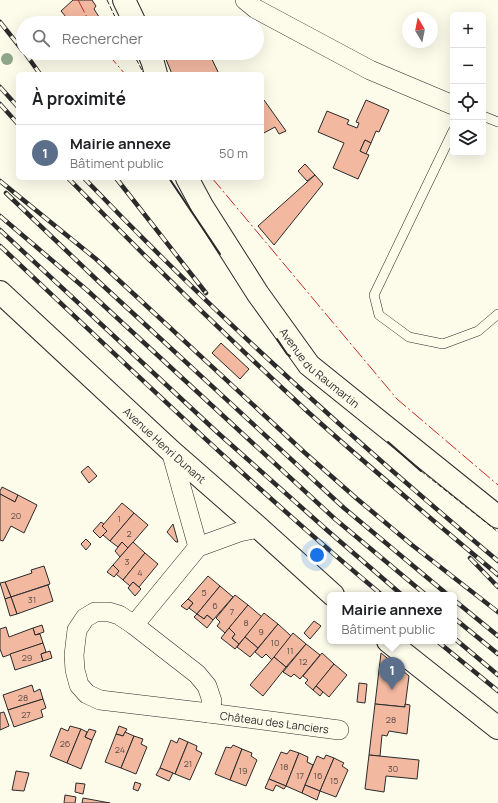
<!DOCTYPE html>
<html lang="fr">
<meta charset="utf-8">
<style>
body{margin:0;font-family:Manrope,sans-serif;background:#f6f6f6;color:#202124}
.controls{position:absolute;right:12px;top:12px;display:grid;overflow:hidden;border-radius:6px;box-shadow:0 4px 16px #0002}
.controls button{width:36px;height:36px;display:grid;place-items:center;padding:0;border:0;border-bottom:1px solid #e0e0e0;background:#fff;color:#202124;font:20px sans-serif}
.compass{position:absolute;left:402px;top:12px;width:36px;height:36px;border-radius:50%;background:#fff;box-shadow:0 4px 16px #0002;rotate:350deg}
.you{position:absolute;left:317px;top:555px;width:14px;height:14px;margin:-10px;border:3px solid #fff;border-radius:50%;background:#1a73e8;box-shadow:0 0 0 6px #1a73e833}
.badge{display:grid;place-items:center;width:26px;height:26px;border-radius:50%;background:#2563eb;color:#fff;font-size:13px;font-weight:700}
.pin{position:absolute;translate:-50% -33px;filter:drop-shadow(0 1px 2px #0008)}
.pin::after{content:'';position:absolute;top:21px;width:14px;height:12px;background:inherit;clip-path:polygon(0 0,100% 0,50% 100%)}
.popup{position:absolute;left:327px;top:592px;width:130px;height:52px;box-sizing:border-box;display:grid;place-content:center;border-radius:6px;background:#fff;filter:drop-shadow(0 1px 3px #0005);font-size:13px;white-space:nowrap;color:#757577}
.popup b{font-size:15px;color:#202124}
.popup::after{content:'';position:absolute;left:50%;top:100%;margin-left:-8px;border:8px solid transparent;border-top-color:#fff}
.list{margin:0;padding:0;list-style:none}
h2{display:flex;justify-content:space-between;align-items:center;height:52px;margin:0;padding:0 16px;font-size:17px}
h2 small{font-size:13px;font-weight:400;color:#757577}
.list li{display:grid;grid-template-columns:26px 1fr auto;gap:12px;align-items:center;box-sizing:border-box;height:56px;padding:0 16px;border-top:1px solid #e0e0e0}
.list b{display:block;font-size:15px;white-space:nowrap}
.list p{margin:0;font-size:13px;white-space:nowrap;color:#757577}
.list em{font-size:13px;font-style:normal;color:#757577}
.icon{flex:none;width:22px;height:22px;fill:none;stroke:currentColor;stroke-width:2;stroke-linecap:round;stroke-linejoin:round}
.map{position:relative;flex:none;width:498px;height:803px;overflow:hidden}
.search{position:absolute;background:#fff;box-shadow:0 4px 16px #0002;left:16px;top:16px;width:248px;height:44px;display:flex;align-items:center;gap:10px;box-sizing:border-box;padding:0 14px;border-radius:22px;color:#757577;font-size:15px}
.panel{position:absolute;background:#fff;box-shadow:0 4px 16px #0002;left:16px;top:72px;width:248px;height:108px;border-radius:6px}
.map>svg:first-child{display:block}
</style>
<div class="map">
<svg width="498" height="803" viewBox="0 0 498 803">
<rect width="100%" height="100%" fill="#fdfbea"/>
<!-- building -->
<g fill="#f2b8a0" stroke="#2b2b2b">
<path d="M73,0H92L96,6L94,9L103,23H71L61,11Z"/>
<path d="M175,53H209L219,74H172L165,57Z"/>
<path d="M264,100L286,131L279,134L275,127L262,134V101Z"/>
<path d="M366,100L389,110L379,132L376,131L371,143L365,140L360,151L369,155L358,179L333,168L344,143L318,132L327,111L349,120L347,124L357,128L359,123L356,122Z"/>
<path d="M365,140L371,143L366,154L360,151Z"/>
<path d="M305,164L315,175L307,181L298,171Z"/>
<path d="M315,175L323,184L274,245L258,226Z"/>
<path d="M221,343L249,369L240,379L212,353Z"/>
<path d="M88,466L97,476L89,483L81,472Z"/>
<path d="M2,487L18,495L15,502L0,494V491Z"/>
<path d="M0,494L15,502L18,495L37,505L24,533L11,526L3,541L0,540Z"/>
<path d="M122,503L134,513L110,541L103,535L107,531L102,526Z"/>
<path d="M134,513L148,525L128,548L122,542L118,547L110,541Z"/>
<path d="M101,522L104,524L102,526L107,531L100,538L93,531Z"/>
<path d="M173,524L178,542H176L167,532Z"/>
<path d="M86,539L91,544L86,550L81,544Z"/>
<path d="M122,542L128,548L120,557L115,551Z"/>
<path d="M133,542L145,553L123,580L116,574L119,571L113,565Z"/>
<path d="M145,553L158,564L139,587L133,582L130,586L123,580Z"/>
<path d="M113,565L119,571L114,577L107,572Z"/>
<path d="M44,566L50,584L11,597L5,582L32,573L31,570Z"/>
<path d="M208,576L220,586L197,614L189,608L193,603L188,599Z"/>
<path d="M5,582L11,597L5,599L0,583Z"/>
<path d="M133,582L141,589L135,596L128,588Z"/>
<path d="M48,585L53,601L17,614L11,597Z"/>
<path d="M220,586L233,597L213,620L207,615L204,619L197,614Z"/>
<path d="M235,595L248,605L225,633L217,626L220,622L216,618Z"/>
<path d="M11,597L17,614L10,616L5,599Z"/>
<path d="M188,599L193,603L187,610L181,606Z"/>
<path d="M248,605L262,617L239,644L232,638L235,634L229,628Z"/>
<path d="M264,613L278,624L258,648L245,637Z"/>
<path d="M197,614L204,619L207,615L213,620L207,628L194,617Z"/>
<path d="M314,621L321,626L310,639L304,633Z"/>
<path d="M278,624L291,636L272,660L266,654L262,658L255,652Z"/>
<path d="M42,625L44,632L35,635L33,628Z"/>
<path d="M6,627L9,637L33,628L35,635L40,634L43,643L3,657L0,649V629Z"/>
<path d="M229,628L235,634L232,638L239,644L235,649L221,638Z"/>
<path d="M293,633L306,644L286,667L274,657Z"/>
<path d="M245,637L258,648L250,657L237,647Z"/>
<path d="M43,643L46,652L41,654L43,661L15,670L10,654Z"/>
<path d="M306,644L320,655L300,679L294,674L291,677L283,672Z"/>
<path d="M50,651L52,658L43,661L41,654Z"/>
<path d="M322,653L334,664L313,690L305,683L308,680L303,676Z"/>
<path d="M381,653L409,676L405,707L375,704Z"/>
<path d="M274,657L286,667L263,696L250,685Z"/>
<path d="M334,664L347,675L329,697L316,686Z"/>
<path d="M359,683L367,684L365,703L357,702Z"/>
<path d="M32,685L34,692L40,689L43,699L8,710L3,695Z"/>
<path d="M316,686L323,692L320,696L313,690Z"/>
<path d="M43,699L46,708L41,710L43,717L14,727L8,710Z"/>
<path d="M375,704L405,707V704L410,705L407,734L389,731L387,736L382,735L380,756L369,755Z"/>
<path d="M4,712L9,726L0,730V713Z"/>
<path d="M70,726L81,729L67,763L50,756L61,728L68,731Z"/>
<path d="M119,726L127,729L123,736L116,734Z"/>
<path d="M81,729L87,732L85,737L92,740L81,769L67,763Z"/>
<path d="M89,729L96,731L92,740L85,737Z"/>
<path d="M125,732L134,736L121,768L105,762L116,734L123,736Z"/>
<path d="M134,736L143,739L141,744L147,747L136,774L121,768Z"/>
<path d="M179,738L188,742L175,774L160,768L171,740L177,743Z"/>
<path d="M188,742L197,746L196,750L202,753L190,780L175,774Z"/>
<path d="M233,745L242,749L230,780L215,774L226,747L231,748Z"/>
<path d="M242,749L252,753L251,756L257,760L246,786L230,780Z"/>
<path d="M290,750L299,753L286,786L269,779L281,752L287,754Z"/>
<path d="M299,753L308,757L307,762L313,765L302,793L286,786Z"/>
<path d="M326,755L334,758L320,791L305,785L317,756L324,759Z"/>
<path d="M369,755L419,760L417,779L386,776L384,792L365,789Z"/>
<path d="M334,758L344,763L342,766L348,770L336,797L320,791Z"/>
<path d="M160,768L173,773L169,781L156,775Z"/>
<path d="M16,771L29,773L24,791L12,790Z"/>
<path d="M269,779L286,786L284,789L276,785L273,791L265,788Z"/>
<path d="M135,782L141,784L138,791L133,789Z"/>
<path d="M76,783L85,784L83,794L75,792Z"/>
<path d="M305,785L320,791L317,800L302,793Z"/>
<path d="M65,795L76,797L75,803H64Z"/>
<path d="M83,798L110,803H82Z"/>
</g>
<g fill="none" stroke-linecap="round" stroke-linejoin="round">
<defs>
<g id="service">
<path d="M483,116L498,122"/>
<path d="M453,131L374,295L379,315L409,337L443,344L478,331L498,314"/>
</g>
<g id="minor">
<path d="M245,0L256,9L370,70L453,105"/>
<path d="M171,451L198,547"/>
<path d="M95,612H109L119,615L134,625L197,674L207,686L212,701L209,713L100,700L87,694L79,685L75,670L74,655L77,630L85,618Z"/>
<path d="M134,625L198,547L239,532L259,528"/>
<path id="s1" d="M209,713L339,730"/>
</g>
<g id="tertiary">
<path d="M124,0L135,23"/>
<path d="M149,53L153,63L156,74"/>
<path id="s2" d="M187,178L202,206L258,294L309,365L498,517"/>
<path id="s3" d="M0,292L171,451L259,528L333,595"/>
<path d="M388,641L498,728"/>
</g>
</defs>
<!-- service casing -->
<use href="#service" stroke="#2b2b2b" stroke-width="10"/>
<!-- minor casing -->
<use href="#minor" stroke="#2b2b2b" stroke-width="20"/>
<!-- tertiary casing -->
<use href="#tertiary" stroke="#2b2b2b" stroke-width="24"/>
<!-- service -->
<use href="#service" stroke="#fdfbea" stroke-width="9"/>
<!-- minor -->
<use href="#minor" stroke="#fdfbea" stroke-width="19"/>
<!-- tertiary -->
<use href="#tertiary" stroke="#fdfbea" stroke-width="22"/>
<defs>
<g id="rail">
<path d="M0,22L23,51"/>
<path d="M25,53L40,74"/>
<path d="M0,87L18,107"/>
<path d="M0,104L18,124"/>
<path d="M68,178C146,258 226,336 308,412C370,468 434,521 498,575"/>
<path d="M84,178C214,314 353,440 498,561"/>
<path d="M116,178L206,293"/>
<path d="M0,181L96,259L304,452L356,498L412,545L498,612"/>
<path d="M6,193L98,281L344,508L448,595"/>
<path d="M0,216L88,291L335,519L426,595"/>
<path d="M0,230L218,433L328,531L402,595"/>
<path d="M0,246C126,364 249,484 382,595"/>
<path d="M470,558L498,587"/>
<path d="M454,600L498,636"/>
<path d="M454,618L498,654"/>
<path d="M454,638L498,675"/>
<path d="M437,641L498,691"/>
</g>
</defs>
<!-- rail casing -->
<use href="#rail" stroke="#2b2b2b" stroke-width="4.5"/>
<!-- rail -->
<use href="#rail" stroke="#fdfbea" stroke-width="3" stroke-dasharray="9" stroke-linecap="butt"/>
<!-- fence -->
<g stroke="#2b2b2b" stroke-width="1" stroke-dasharray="5 2" stroke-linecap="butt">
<path d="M107,0L118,23"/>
<path d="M133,53L144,74"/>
<path d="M421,471L498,532"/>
</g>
<!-- wall -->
<g stroke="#2b2b2b" stroke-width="2">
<path d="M169,178L220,254"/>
<path d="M277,339L287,354L290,356"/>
<path d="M388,442L421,471"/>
</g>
<!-- power -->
<g stroke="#c62828" stroke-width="1" stroke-dasharray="14 3 2 3" stroke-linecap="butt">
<path d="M78,0L90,23"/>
<path d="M107,53L125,74"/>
<path d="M212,178L397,399L498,485"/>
</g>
</g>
<!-- trees -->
<circle fill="#8ea78a" cx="7" cy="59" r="6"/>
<g text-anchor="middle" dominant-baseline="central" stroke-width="3" stroke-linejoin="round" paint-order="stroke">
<!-- number labels -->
<g font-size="9" fill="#5d4e48">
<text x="16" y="515">20</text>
<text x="119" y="518">1</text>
<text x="129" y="533">2</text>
<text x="127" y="561">3</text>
<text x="140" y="572">4</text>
<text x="204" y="592">5</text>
<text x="32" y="599">31</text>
<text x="215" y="605">6</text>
<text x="232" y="611">7</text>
<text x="246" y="622">8</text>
<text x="261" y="631">9</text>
<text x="275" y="642">10</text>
<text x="290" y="650">11</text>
<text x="27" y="657">29</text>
<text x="303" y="661">12</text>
<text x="23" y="697">28</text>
<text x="26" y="714">27</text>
<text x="391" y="719">28</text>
<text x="65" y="743">26</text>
<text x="120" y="749">24</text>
<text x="188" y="763">21</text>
<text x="284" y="766">18</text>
<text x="393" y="768">30</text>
<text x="243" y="770">19</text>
<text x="300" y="775">17</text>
<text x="318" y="775">16</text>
<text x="334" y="780">15</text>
</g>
<!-- street labels -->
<g font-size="11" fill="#2b2b2b" stroke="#fdfbea">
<text stroke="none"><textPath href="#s2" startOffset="233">Avenue du Raumartin</textPath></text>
<text stroke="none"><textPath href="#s3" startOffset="225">Avenue Henri Dunant</textPath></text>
<text stroke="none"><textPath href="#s1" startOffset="66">Château des Lanciers</textPath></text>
</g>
</g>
</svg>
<div class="controls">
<button>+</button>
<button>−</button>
<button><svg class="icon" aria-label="locate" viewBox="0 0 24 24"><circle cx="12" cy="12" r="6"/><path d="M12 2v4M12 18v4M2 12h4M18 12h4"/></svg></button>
<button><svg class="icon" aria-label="layers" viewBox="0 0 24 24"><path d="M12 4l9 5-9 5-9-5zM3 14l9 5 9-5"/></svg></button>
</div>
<svg class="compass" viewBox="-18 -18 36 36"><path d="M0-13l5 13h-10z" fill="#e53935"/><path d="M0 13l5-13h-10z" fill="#757577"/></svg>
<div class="you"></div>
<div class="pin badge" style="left:392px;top:690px;background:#5c6f8a">1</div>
<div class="popup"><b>Mairie annexe</b>Bâtiment public</div>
<div class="search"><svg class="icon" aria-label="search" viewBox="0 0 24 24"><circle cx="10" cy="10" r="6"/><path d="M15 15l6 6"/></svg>Rechercher</div>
<section class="panel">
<h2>À proximité<small></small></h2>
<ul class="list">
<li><span class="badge" style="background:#5c6f8a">1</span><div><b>Mairie annexe</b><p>Bâtiment public</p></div><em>50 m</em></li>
</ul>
</section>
</div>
